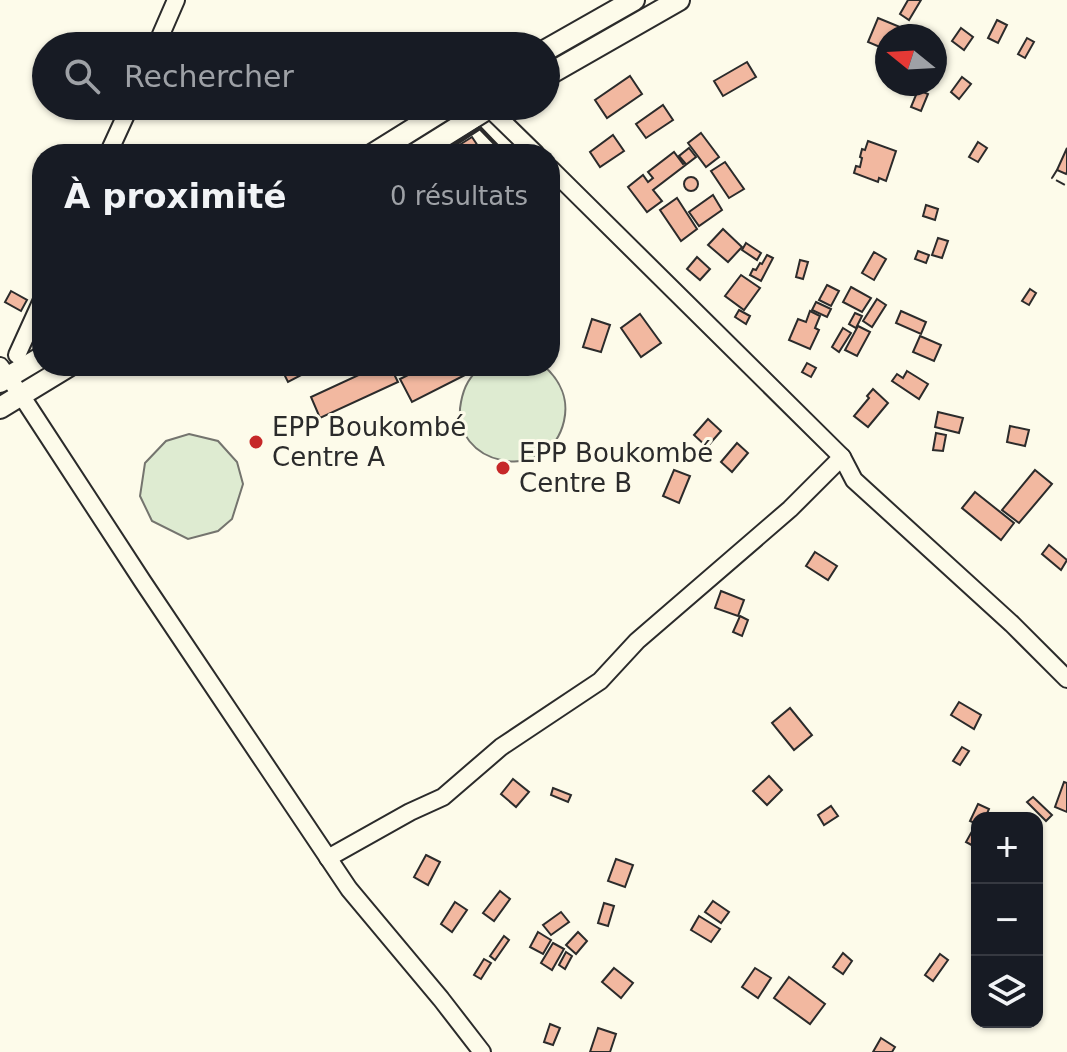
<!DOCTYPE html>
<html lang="fr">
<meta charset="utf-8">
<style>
body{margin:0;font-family:"DejaVu Sans",sans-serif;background:#242831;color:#f1f3f6}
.controls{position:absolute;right:24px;bottom:24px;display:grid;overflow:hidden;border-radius:16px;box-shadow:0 2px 6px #0004}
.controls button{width:72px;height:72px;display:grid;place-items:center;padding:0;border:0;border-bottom:2px solid #363941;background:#171b24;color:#f1f3f6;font:40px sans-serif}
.compass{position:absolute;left:875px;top:24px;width:72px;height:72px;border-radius:50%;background:#171b24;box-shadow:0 2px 6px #0004;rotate:288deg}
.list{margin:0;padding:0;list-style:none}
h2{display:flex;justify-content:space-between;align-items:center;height:104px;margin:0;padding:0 32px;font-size:34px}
h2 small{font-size:26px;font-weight:400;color:#9ea1a6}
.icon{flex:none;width:44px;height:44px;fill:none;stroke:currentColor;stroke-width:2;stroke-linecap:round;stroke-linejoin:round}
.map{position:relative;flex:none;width:1067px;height:1052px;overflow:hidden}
.search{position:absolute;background:#171b24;box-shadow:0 2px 6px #0004;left:32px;top:32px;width:528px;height:88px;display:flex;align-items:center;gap:20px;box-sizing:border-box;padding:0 28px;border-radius:44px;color:#9ea1a6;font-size:30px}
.panel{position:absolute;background:#171b24;box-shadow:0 2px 6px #0004;left:32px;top:144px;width:528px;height:232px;border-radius:32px}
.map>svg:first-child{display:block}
</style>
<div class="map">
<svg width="1067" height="1052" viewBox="0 0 1067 1052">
<rect width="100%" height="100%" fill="#fdfbea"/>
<!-- green -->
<g fill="#deebd1" stroke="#74746e" stroke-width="2">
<path d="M482,366H544C560,380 569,399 564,421C549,487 448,466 461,402C464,386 470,376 482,366Z"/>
<path d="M189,434L218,441L237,462L243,484L232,519L218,531L188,539L152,521L140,496L145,463L166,441Z"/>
</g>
<!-- building -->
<g fill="#f2b8a0" stroke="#2b2b2b" stroke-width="2">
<path d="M908,0H921L909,20L900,14Z"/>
<path d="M878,18L900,27L896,36H887V50L868,42Z"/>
<path d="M997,20L1007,25L998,43L988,38Z"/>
<path d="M961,28L973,37L964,50L952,41Z"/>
<path d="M1027,38L1034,42L1025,58L1018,54Z"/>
<path d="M747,62L756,77L723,96L714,81Z"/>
<path d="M630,76L642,94L607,118L595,100Z"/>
<path d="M962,77L971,84L959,99L951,92Z"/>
<path d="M918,90L928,94L921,111L911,107Z"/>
<path d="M663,105L673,120L646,138L636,124Z"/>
<path d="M701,133L719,157L706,167L688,143Z"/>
<path d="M613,135L624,151L600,167L590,152Z"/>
<path d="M472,137L482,152L480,154H445Z"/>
<path d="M868,141L896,151L886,181L879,178L878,182L854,173L856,166L860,167L862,158L860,157L862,149L865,150Z"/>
<path d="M978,142L987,148L978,162L969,157Z"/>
<path d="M689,148L696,157L653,190L662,201L647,212L628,187L643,175L648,182L653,178L648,172L674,152L683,164L685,163L679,156Z"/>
<path d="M1067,148V172L1066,174L1057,170Z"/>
<path d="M725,162L744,189L729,198L711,171Z"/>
<circle cx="691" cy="184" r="7"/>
<path d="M713,195L722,210L699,226L689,212Z"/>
<path d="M677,198L697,229L681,241L660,210Z"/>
<path d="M926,205L938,209L935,220L923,216Z"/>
<path d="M723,229L742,247L728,262L708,245Z"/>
<path d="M938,238L948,241L942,258L932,255Z"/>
<path d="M746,243L761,253L757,260L742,250Z"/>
<path d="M918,251L929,255L926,263L915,259Z"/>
<path d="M874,252L886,259L874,280L862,273Z"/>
<path d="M767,255L773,258L761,281L750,275L753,269L756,270L760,263L762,264Z"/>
<path d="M697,257L710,269L700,280L687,269Z"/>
<path d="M800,260L808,262L803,279L796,277Z"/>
<path d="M741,275L760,288L744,310L725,296Z"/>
<path d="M827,285L839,291L831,306L819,300Z"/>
<path d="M851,287L871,298L862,312L843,302Z"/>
<path d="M1030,289L1036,293L1029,305L1022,301Z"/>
<path d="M11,291L27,300L21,311L5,302Z"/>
<path d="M877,299L886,305L872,327L863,321Z"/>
<path d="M816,302L831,309L827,317L812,310Z"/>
<path d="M739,310L750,316L746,324L735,317Z"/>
<path d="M810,311L820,316L815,328L819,330L810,349L789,340L798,319L806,322Z"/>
<path d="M901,311L926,322L921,334L896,323Z"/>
<path d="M855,313L862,316L856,328L849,324Z"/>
<path d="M640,314L661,343L641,357L621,328Z"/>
<path d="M592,319L610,325L601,352L583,347Z"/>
<path d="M858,326L870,332L857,356L845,350Z"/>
<path d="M843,328L851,333L839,352L832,347Z"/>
<path d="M920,336L941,345L934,361L913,352Z"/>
<path d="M807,363L816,368L811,377L802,372Z"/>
<path d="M280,366H307L309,371L288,382Z"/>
<path d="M378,366H390L398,382L320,418L311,397Z"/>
<path d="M426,366H471L473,371L412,402L400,379Z"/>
<path d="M907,371L928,384L919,399L892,381L897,374L903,378Z"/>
<path d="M873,389L888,403L868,427L854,416L869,398L867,396Z"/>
<path d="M938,412L963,418L959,433L935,427Z"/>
<path d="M708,419L721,431L707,447L694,435Z"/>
<path d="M1010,426L1029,430L1025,446L1007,442Z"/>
<path d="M936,433L946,435L943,451L933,450Z"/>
<path d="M737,443L748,453L732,472L721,462Z"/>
<path d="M674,470L690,476L679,503L663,496Z"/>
<path d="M1035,470L1052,484L1019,523L1002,510Z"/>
<path d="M975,492L1014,523L1001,540L962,508Z"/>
<path d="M1049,545L1067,560L1061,570L1042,554Z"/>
<path d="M815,552L837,566L828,580L806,566Z"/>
<path d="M721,591L744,600L738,616L715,608Z"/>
<path d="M740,616L748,620L742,636L733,632Z"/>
<path d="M959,702L981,715L974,729L951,715Z"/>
<path d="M790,708L812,735L794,750L772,723Z"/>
<path d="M962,747L969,751L960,765L953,761Z"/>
<path d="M769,776L782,790L767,805L753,791Z"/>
<path d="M513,779L529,792L516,807L501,794Z"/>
<path d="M1064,782L1067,783V812L1055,807Z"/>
<path d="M553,788L571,795L568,802L551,795Z"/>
<path d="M1033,797L1052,815L1046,821L1027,802Z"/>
<path d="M978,804L989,809L985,818H977V824L970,821Z"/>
<path d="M831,806L838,816L824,825L818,815Z"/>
<path d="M975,826L977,827V848L966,842Z"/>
<path d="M426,855L440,862L428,885L414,877Z"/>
<path d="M616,859L633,865L625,887L608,881Z"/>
<path d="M500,891L510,899L494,921L483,913Z"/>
<path d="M713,901L729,912L721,923L705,912Z"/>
<path d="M455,902L467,910L452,932L441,924Z"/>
<path d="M604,903L614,906L608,926L598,923Z"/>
<path d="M561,912L569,922L551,935L543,925Z"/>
<path d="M699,916L720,929L711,942L691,930Z"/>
<path d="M538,932L551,940L543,954L530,947Z"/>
<path d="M578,932L587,941L576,954L566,945Z"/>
<path d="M504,936L509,940L495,960L490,956Z"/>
<path d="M553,943L564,949L552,970L541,963Z"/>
<path d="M566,952L572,956L565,969L559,965Z"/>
<path d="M843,953L852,961L843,974L833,967Z"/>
<path d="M940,954L948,960L933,981L925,975Z"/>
<path d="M484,959L491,963L481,979L474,975Z"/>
<path d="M614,968L633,983L621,998L602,982Z"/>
<path d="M755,968L771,978L758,998L742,987Z"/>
<path d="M789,977L825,1004L810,1024L774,998Z"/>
<path d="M550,1024L560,1028L553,1045L544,1042Z"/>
<path d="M598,1028L616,1034L610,1052H590Z"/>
<path d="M881,1038L895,1047L892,1052H873Z"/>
</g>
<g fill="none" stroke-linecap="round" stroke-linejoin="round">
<defs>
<g id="minor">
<path d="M156,46L176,0"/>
<path d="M489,108L536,154"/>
<path d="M108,154L130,106"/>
<path d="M550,168L842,457L854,480L1012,624L1067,679"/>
<path d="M17,355L42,300"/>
<path d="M0,366L21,395L143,582L349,889L441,999L482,1052"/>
<path d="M328,858L410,812L443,797L501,747L600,681L637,641L790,509L842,457"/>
</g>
<g id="major">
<path d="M546,50L634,0"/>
<path d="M546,76L679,0"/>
<path d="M373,154L450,106"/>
<path d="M415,154L492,106"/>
<path d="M0,382L42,357"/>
<path d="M0,408L69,366"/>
</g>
</defs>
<!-- minor casing -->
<use href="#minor" stroke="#2b2b2b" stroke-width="20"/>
<!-- major casing -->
<use href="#major" stroke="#2b2b2b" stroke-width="24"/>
<!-- minor -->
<use href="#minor" stroke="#fdfbea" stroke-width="16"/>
<!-- major -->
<use href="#major" stroke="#fdfbea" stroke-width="20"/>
<!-- fence -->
<path stroke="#2b2b2b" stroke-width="2" stroke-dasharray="10 4" stroke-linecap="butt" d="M1057,170L1052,178L1067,186"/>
<!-- wall -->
<path stroke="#2b2b2b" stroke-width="4" d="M440,154L480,128L505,154"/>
</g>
<!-- markers -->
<g fill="#c62828" stroke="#fdfbea" stroke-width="3">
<circle cx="256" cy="442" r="8"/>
<circle cx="503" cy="468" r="8"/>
</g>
<g text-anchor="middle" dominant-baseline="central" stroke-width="6" stroke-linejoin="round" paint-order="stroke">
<!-- poi labels -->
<g font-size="26" fill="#2b2b2b" stroke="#fdfbea" text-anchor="start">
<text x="272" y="427">EPP Boukombé<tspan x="272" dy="30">Centre A</tspan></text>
<text x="519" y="453">EPP Boukombé<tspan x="519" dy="30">Centre B</tspan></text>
</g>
</g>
</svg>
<div class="controls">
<button>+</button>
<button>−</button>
<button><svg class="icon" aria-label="layers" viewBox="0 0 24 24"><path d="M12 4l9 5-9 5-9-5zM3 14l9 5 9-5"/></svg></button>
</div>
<svg class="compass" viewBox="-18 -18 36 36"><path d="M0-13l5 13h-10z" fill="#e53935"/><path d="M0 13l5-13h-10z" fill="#9ea1a6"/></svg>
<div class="search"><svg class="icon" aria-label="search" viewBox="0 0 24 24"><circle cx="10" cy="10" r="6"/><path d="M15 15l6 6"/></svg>Rechercher</div>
<section class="panel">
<h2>À proximité<small>0 résultats</small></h2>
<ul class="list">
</ul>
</section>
</div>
